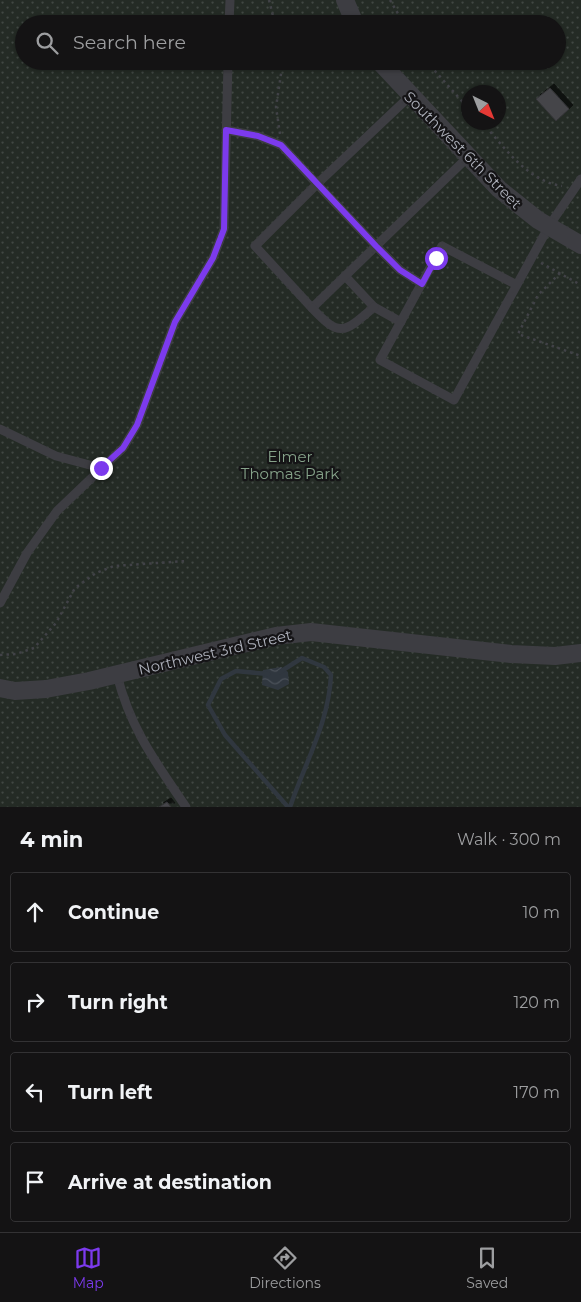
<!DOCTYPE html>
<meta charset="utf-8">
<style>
body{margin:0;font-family:Montserrat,sans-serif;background:#1d1c1d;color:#f1f3f6}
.compass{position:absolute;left:461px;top:85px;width:45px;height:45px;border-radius:50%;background:#141314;box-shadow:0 1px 4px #0004;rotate:137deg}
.stop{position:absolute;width:15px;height:15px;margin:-11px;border:4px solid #7c3aed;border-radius:50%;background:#fff}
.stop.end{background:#7c3aed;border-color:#fff;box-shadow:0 1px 5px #0008}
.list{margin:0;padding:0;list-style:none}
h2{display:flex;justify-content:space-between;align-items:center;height:65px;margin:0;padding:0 20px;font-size:21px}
h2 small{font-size:16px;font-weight:400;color:#9d9ea0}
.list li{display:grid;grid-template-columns:32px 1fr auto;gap:15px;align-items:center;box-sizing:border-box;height:80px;margin:0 10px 10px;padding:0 10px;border:1px solid #333234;border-radius:5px}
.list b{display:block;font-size:19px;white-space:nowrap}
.list em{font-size:16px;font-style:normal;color:#9d9ea0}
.icon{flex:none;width:28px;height:28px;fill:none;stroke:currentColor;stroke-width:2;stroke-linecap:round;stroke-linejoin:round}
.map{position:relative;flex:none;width:581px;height:807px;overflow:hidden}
.search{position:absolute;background:#141314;box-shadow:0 1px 4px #0004;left:15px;right:15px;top:15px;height:55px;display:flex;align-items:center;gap:12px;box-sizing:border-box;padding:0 18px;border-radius:28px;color:#9d9ea0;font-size:19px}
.sheet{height:425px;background:#141314}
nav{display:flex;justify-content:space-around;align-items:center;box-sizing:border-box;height:70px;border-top:1px solid #333234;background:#141314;font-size:14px;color:#9d9ea0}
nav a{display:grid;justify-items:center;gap:2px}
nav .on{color:#7c3aed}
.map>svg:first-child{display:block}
</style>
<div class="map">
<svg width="581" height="807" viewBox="0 0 581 807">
<defs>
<pattern id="green-dots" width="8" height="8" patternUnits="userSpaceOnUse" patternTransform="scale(1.25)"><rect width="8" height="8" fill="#242b25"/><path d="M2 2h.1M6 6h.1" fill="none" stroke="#414743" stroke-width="1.8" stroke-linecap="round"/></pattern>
<pattern id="water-waves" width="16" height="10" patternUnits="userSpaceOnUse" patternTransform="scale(1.25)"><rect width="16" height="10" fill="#30373f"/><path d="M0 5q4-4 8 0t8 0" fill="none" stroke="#4b5159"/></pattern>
<filter id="shadow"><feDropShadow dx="4" dy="-4" stdDeviation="0" flood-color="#0009"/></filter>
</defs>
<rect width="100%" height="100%" fill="#1a191b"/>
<!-- green -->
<path fill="url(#green-dots)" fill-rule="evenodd" d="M0,0H581V807H0ZM24,24H557V61H24ZM468,92H498V122H468Z"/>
<!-- water -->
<path fill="url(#water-waves)" d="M281,667L288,672L289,684L278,690L262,685L263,670Z"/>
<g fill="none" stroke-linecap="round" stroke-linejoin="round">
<!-- stream -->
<g stroke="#30373f" stroke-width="4.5">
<path d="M280,672L302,658L324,667L331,675C329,722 305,763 290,807"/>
<path d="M268,674L236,671L221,679L208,705L225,735L288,807"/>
</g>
</g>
<!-- building -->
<g fill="#444548" stroke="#343437" filter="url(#shadow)">
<path d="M550,88L569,109L556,121L536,99Z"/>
<path d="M167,802L171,807H159Z"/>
</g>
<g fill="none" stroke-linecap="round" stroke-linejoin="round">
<!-- path -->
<g stroke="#414247" stroke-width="2.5" stroke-dasharray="2.5 4" stroke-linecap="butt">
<path d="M269,0L275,24"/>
<path d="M390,0L404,24"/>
<path d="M426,61L468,108"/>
<path d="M482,122C504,147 527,181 562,186"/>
<path d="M280,134L276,107L283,61"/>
<path d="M541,263L581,285"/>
<path d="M560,273L538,295L518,334L581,356"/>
<path d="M0,655L16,654L34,648L56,623L75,588L96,573L114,566L186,561"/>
</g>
<!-- service -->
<g stroke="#3d3d42" stroke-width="9">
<path d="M229,24L230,0"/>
<path d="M226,130L258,136L281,145L317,184L410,96"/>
<path d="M345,276L374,307L401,322"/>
<path d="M422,284L400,270L376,246L312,308L255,246L317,184L376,246L468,157"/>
<path d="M517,285L442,246L380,360L454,400L549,226L581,179"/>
<path d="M312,308C340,338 344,333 374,307"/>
<path d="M0,429L56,456L101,468"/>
<path d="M0,603L27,553L57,511L123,448L137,425L175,322L213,258L224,229L228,61"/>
<path d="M117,675C131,730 155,761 186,807"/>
</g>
<!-- minor -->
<g stroke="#3d3d42" stroke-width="18">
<path d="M345,0L355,24"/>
<path d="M379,61L499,189L538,220L581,245"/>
<path d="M0,688L15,691L46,689L89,681L276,636L311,632L511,654L555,656L581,653"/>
</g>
</g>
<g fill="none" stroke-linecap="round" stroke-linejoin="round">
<!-- route -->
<path stroke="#7c3aed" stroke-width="6" d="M101,468L123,448L137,425L175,322L213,258L224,229L226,130L258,136L281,145L376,246L400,270L422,284L436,258"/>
</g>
<g text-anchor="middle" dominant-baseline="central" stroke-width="4.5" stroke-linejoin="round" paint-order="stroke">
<!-- street labels -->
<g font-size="15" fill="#adb0ba" stroke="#151416">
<text transform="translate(463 150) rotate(45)">Southwest 6th Street</text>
<text transform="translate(215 652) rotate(-13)">Northwest 3rd Street</text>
</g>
<!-- park labels -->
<g font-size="15" fill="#86a38a" stroke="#151416">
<text x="290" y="456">Elmer<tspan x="290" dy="17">Thomas Park</tspan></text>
</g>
</g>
</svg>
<svg class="compass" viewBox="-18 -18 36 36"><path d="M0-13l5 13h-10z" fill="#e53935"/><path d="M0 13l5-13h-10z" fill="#9d9ea0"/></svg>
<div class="stop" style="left:436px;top:258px"></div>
<div class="stop end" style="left:101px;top:468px"></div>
<div class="search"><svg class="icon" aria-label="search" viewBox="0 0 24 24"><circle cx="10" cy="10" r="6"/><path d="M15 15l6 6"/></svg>Search here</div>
</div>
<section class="sheet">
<h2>4 min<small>Walk · 300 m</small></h2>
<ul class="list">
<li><svg class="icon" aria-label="ahead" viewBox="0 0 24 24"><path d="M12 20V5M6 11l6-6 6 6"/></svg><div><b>Continue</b></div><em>10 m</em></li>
<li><svg class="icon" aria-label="right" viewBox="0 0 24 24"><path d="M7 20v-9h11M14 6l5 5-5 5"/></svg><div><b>Turn right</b></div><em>120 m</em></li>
<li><svg class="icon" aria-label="left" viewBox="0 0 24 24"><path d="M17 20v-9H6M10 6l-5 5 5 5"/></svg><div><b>Turn left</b></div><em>170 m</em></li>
<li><svg class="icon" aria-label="arrive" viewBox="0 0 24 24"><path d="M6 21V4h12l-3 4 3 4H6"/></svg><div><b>Arrive at destination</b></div></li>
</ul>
</section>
<nav>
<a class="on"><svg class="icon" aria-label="map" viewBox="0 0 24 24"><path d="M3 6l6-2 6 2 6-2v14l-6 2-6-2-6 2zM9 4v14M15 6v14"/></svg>Map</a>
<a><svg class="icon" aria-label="directions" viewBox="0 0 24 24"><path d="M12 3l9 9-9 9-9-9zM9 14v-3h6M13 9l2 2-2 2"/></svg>Directions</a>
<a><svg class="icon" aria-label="saved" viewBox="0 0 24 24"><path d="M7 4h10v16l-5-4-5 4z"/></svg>Saved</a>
</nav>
